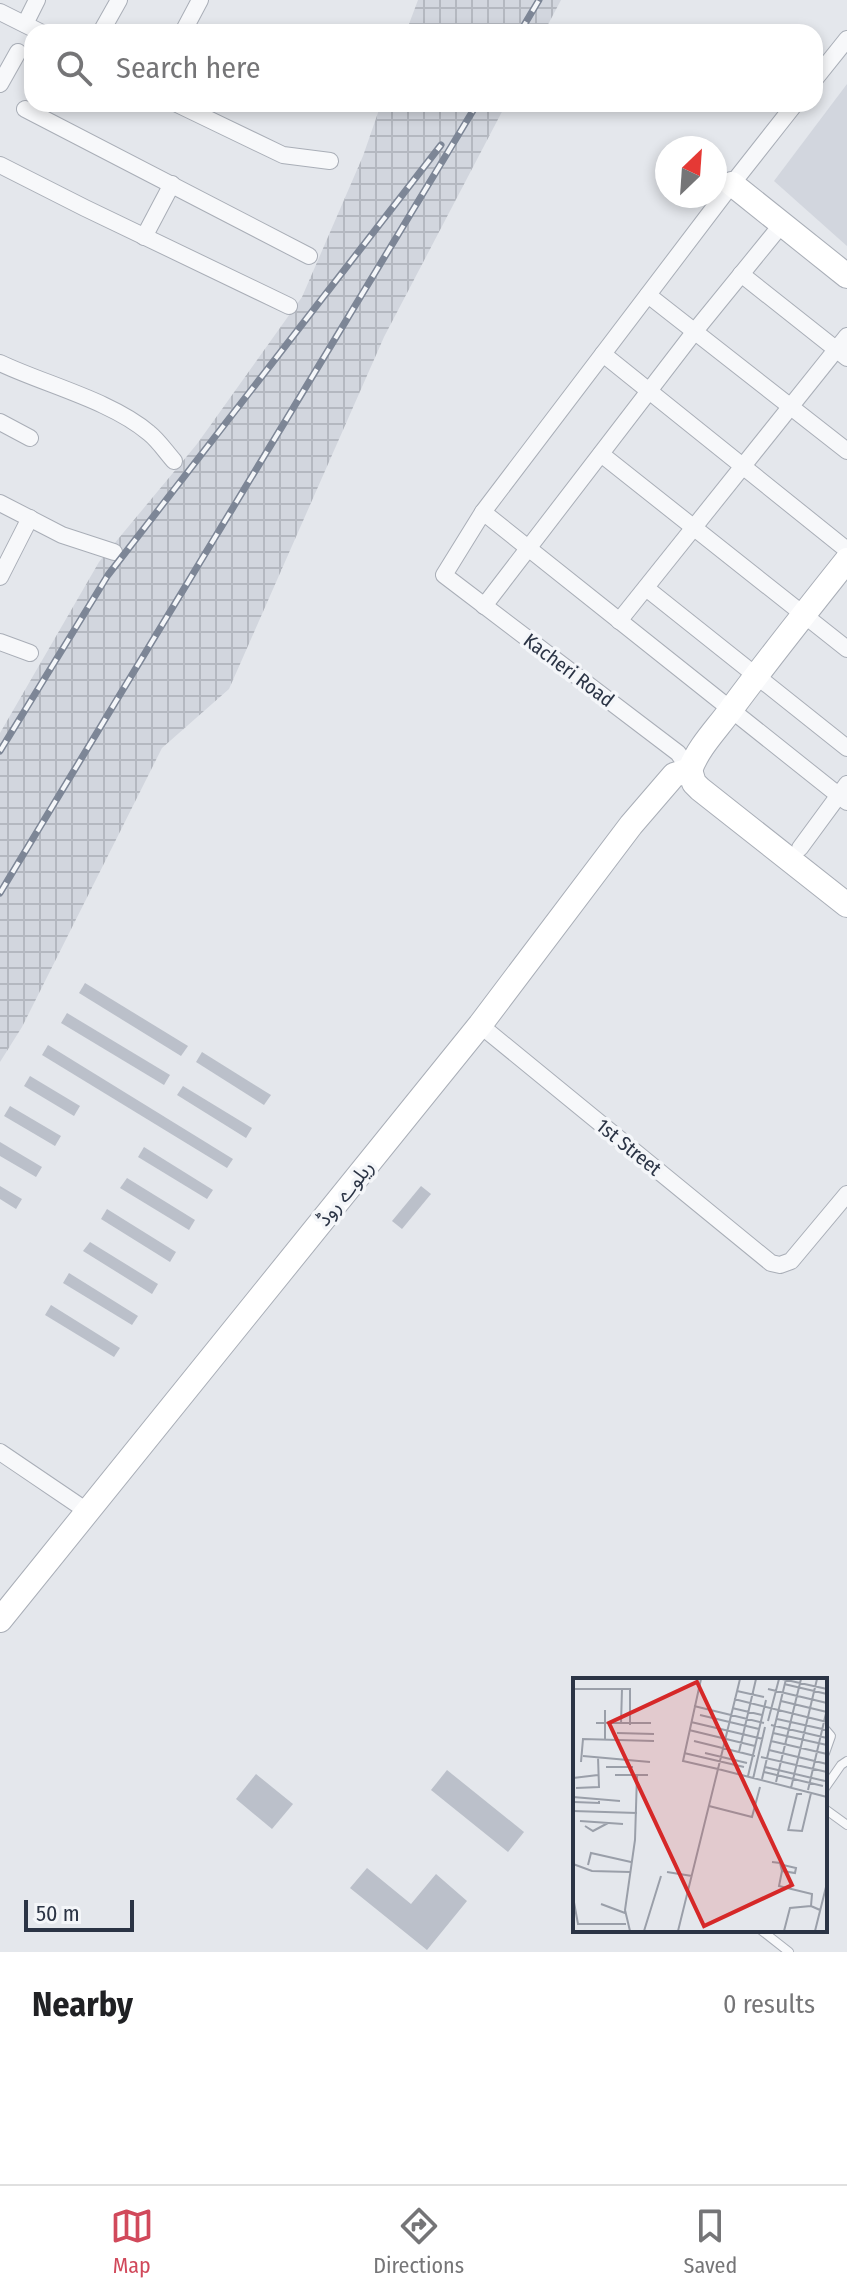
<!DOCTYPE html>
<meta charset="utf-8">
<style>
body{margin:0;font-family:"Fira Sans Condensed","Noto Sans Arabic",sans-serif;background:#f6f6f6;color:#202124}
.compass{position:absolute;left:655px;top:136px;width:72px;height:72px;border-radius:50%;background:#fff;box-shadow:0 4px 12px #0003;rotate:25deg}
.scale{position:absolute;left:24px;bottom:20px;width:110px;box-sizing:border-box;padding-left:8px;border:4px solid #2b3445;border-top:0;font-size:22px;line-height:28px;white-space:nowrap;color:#2b3445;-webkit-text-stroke:6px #f4f6f9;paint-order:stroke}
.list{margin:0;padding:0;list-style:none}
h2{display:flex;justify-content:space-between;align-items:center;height:104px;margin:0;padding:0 32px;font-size:34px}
h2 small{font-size:26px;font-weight:400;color:#757577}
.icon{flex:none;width:44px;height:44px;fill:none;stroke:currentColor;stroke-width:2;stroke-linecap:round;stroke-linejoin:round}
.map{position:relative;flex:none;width:847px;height:1952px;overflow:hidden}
.search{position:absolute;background:#fff;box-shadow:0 4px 12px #0003;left:24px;right:24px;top:24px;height:88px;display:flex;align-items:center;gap:20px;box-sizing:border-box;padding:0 28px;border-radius:24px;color:#757577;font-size:30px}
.sheet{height:232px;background:#fff}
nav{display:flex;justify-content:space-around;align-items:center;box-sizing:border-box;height:112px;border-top:2px solid #e0e0e0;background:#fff;font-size:22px;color:#757577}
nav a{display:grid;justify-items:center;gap:4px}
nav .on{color:#d1495b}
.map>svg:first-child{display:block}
</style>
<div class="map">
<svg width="847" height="1952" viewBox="0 0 847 1952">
<defs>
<pattern id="industrial-grid" width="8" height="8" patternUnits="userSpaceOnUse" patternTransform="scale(2)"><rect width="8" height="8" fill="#d2d6de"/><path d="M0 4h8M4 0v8" fill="none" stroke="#b4b8c0"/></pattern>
</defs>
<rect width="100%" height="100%" fill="#e4e7ec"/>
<!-- built -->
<path fill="#d2d6de" d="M847,84V246L774,181Z"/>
<!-- industrial -->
<g fill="url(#industrial-grid)">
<path d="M418,0H561L544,32H406Z"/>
<path d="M381,104H506L384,337L229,689L162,748L22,1027L0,1062V733L99,562L197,444L302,297L363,156Z"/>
</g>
<!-- building -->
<g fill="#bbc0ca">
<path d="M85,983L188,1046L181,1056L79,993Z"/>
<path d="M67,1013L170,1075L164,1085L61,1023Z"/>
<path d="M48,1045L233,1159L227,1168L42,1055Z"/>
<path d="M202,1052L271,1095L264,1105L196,1062Z"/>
<path d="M30,1076L80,1106L74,1116L24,1086Z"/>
<path d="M183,1086L252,1128L246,1138L177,1095Z"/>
<path d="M10,1106L61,1136L55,1146L4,1116Z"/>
<path d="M0,1142L42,1167L36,1177L0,1156Z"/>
<path d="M144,1147L213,1190L207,1199L138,1157Z"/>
<path d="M127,1178L195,1220L189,1230L120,1188Z"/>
<path d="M0,1186L22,1199L16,1209L0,1199Z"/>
<path d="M421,1186L431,1194L402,1229L392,1221Z"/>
<path d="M107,1209L176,1252L170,1262L101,1219Z"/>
<path d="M90,1242L158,1284L152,1294L83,1251Z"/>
<path d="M69,1273L138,1316L132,1325L63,1283Z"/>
<path d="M51,1305L120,1348L114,1357L45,1315Z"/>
<path d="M447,1770L524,1832L508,1852L431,1790Z"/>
<path d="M256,1774L293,1804L272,1829L236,1799Z"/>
<path d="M367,1868L411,1904L436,1874L467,1901L427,1950L350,1888Z"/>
</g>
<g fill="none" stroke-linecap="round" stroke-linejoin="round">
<defs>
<g id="lane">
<path d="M825,1729L831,1736L825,1753"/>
<path d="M825,1788L841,1765L847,1761"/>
<path d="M825,1809L847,1825"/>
<path d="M761,1930L789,1952"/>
</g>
<g id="street">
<path d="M0,12L40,32"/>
<path d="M25,24L37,0"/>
<path d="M101,32L119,0"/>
<path d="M183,32L200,0"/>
<path d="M815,79L847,39"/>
<path d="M0,84L18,52"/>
<path d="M177,104L283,155L330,161"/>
<path d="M25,109L309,256"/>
<path d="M0,165L85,208L289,306"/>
<path d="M144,237L172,184"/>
<path d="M741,274L847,358"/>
<path d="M648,295L847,451"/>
<path d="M603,354L847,550"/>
<path d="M0,363C44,384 112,401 149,433C158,440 166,452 174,461"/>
<path d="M0,422L30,438"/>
<path d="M601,454L847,649"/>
<path d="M0,503L62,535L114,552"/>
<path d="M483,512L847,802"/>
<path d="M0,577L30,518"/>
<path d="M646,588L847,748"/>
<path d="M484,606L695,331L782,224"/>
<path d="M619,621L847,336"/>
<path d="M0,642L30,653"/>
<path d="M690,770L678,753L444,575L483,512L732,184L795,104"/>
<path d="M800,848L847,784"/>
<path d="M480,1025L771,1263L780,1265L791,1261L847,1194"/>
<path d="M0,1452L87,1511"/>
</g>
<g id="secondary">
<path d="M732,184L847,276"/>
<path d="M690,770C699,746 717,729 732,708C769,658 808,609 847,560"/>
<path d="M690,770L694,783L700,789L847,905"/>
<path d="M0,1620L480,1025L631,825L674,775L690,770"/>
</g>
</defs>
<!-- lane casing -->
<use href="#lane" stroke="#a9aeb7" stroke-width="10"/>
<!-- street casing -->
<use href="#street" stroke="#a9aeb7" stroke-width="18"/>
<!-- secondary casing -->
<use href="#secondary" stroke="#a9aeb7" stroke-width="26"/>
<!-- lane -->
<use href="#lane" stroke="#f7f8fa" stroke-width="8"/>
<!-- street -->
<use href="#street" stroke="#f7f8fa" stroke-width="16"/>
<!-- secondary -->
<use href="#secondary" stroke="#fff" stroke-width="24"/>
<defs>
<g id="rail">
<path d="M520,32L539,0"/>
<path d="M0,751L108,575L441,145"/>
<path d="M0,893L477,104"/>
</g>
</defs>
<!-- rail casing -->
<use href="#rail" stroke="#7d8696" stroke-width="7"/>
<!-- rail -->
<use href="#rail" stroke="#f4f6f9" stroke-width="4" stroke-dasharray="12" stroke-linecap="butt"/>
</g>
<g text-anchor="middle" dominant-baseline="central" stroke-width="7" stroke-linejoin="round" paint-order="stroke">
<!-- street labels -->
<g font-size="20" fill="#2b3445" stroke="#f4f6f9">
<text transform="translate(569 670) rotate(37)">Kacheri Road</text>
<text transform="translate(629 1147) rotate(39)">1st Street</text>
<text transform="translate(345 1193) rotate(-51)">ریلوے روڈ</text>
</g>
</g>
<!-- overview -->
<g transform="translate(573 1678)">
<rect width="254" height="254" fill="#e4e7ec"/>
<path fill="none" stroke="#9a9fa9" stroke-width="2" d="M28,1H60M128,1L110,83L145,91L167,1M209,1L254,11M211,6L254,16M2,11H58M195,11L254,25M164,13L191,19M161,21L254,44M208,23L254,34M121,28L191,45M159,30L189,37M127,37L186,51M204,41L254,52M195,43L206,1M118,44L190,61M23,45H78M48,46L49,11M57,47V11M198,47L254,60M116,52L182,68M44,55L81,56M200,55L254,67M32,62V32M121,63L182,78M198,63L254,76M196,72L254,86M166,74L183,1M111,75L171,89M132,75L174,85M10,78L77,84M188,79L254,94M8,84L10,61L81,63M33,89H60M192,89L252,103M145,91L254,119M191,94L250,108M42,97H75M175,98L193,22M0,100L25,97M180,101L192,49M189,101L213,1M203,104L228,1M3,110L26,109L25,79M218,110L244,1M235,112L254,31M0,119L47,123M1,124L26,125V121M136,128L179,139L187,109M0,133L64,135M7,143L50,146M12,148L20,153L35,145M215,152L229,153L238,115M215,153L224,116H229M199,184L207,185L209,193L210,187L223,190L222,195L209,193L206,208L239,216L238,228L247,232M0,186L19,193L57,194M15,187L18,175L58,184M94,194L119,198M0,219L5,246H53M28,226L52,235M57,253L52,232L62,162L64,97M71,253L88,198M105,253L145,91M211,253L217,230L238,228M242,253L254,205"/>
<path fill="#d62828" fill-opacity="0.15" stroke="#d62828" stroke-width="4" d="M124,4L219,207L131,248L36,45Z"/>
<rect width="254" height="254" fill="none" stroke="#2b3445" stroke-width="4"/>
</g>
</svg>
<svg class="compass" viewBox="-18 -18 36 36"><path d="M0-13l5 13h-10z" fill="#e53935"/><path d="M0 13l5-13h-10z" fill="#757577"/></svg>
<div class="scale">50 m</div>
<div class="search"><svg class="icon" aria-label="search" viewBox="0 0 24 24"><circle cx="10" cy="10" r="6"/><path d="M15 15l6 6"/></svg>Search here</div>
</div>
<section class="sheet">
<h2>Nearby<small>0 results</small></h2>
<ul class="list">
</ul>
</section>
<nav>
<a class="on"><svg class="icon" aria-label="map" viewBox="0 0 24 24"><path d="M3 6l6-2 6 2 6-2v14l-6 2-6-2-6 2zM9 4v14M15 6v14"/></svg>Map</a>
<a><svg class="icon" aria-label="directions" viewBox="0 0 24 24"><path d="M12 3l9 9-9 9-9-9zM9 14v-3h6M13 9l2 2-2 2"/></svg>Directions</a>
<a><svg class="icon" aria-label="saved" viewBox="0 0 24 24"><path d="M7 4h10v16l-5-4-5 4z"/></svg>Saved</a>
</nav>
